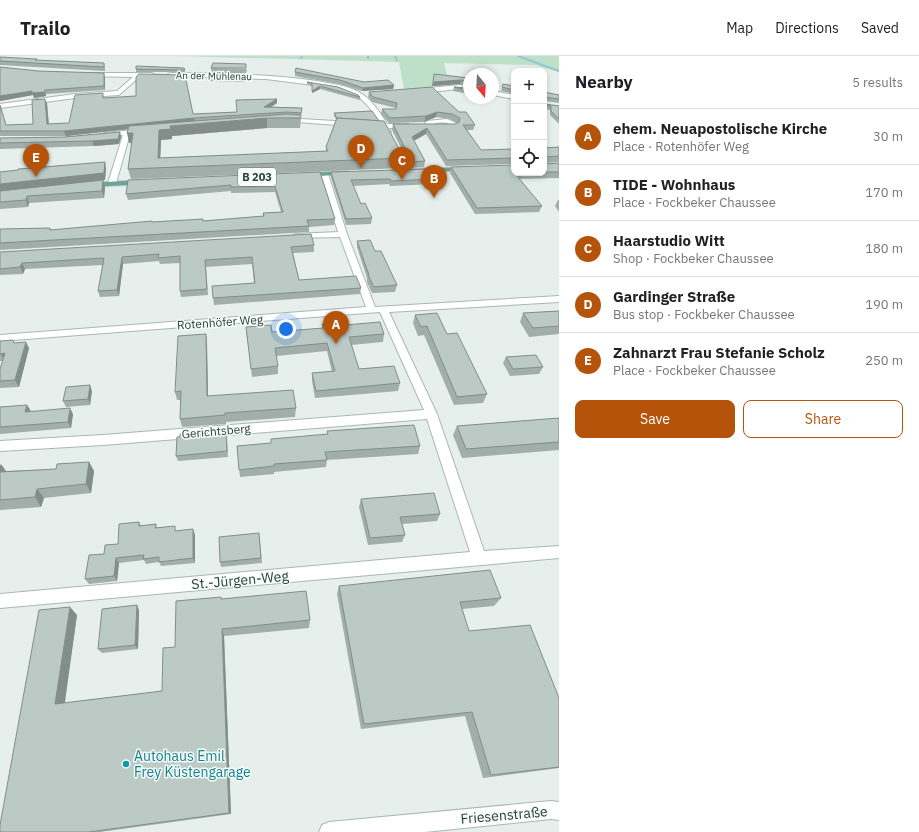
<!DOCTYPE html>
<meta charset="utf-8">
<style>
body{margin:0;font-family:"IBM Plex Sans",sans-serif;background:#f2f2f2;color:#202124}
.controls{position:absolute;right:12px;top:12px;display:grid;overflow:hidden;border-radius:8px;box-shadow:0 2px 6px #0003}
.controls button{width:36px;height:36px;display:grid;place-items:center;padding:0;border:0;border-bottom:1px solid #e0e0e0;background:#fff;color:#202124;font:20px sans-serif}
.compass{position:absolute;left:463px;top:12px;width:36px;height:36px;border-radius:50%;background:#fff;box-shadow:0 2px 6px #0003;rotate:162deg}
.you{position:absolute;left:286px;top:273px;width:14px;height:14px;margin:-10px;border:3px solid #fff;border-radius:50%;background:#1a73e8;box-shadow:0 0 0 6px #1a73e833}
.badge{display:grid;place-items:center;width:26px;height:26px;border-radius:50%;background:#b45309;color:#fff;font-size:13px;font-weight:700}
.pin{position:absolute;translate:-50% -33px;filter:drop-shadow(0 1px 2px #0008)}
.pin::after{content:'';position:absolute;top:21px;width:14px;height:12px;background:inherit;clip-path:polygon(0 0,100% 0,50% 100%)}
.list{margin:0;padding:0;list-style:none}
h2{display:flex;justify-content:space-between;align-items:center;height:52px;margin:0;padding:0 16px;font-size:17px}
h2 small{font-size:13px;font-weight:400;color:#757577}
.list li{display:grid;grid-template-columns:26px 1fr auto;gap:12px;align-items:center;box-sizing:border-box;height:56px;padding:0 16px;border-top:1px solid #e0e0e0}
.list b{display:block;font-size:15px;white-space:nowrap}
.list p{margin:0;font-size:13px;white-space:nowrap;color:#757577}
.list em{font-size:13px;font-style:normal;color:#757577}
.actions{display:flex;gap:8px;padding:12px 16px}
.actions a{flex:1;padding:9px 0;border:1px solid #b45309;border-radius:8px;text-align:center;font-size:14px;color:#b45309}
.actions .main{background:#b45309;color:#fff}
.icon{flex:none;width:22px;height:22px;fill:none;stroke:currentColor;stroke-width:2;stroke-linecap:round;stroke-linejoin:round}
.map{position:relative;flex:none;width:559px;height:776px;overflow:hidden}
header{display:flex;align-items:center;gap:24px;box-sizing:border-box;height:56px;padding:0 20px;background:#fff;border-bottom:1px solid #e0e0e0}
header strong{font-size:19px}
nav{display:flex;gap:22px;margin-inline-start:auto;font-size:14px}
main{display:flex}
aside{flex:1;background:#fff}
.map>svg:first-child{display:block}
</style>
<header>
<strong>Trailo</strong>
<nav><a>Map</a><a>Directions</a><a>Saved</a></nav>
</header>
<main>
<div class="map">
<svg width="559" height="776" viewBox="0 0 559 776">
<rect width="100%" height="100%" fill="#e6efeb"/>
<!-- green -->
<path fill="#bfe0c8" d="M175,0H559V16L535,9L444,7L450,29L404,33L399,6Z"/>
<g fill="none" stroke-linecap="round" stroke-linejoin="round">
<!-- stream -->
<g stroke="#8ec9d4" stroke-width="2">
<path d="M368,0V2"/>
<path d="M395,0L397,4"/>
<path d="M518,0L559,15"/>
<path d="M301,2L302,0"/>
</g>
<defs>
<g id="minor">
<path d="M88,17H152L155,19L152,21H139L119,39L75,42L0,52V48L75,38L117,35L133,21L86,20L85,19Z"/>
<path d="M170,17C219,17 268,18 317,25C331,28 346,29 359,36C371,43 380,56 387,68H408L411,70L408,72H389L391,76L388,78L386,77L383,72L369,71V69L381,68L369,51L360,42L348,35L337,32L266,23L168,20L167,19Z"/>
<path d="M460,29L469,31V35L460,33L418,37L415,35L418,33Z"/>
<path d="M493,35L514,39V43L493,39Z"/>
<path d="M285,62L351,66L354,68L351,70L283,65V63Z"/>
<path d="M447,63L456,67V71L440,73L437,71L440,69L450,68C442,65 433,67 427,71L424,69L427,65Z"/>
<path d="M143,73L146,75L145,76L130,78L116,127L112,129H109L108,127L123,79L104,81L101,79L104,77Z"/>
<path d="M394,92L399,93L411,115L410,116L405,115L393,93Z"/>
<path d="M324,116L328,118L347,178L375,251L559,240V246L389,256L437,358L484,495L559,490V502L0,552V538L470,496L427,363L103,389L0,395V385L103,379L424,354L380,256L0,285V279L366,251L340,181L296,182L292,180L296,178L338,176L320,118Z"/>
<path d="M551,745L559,746V764L551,763L425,776H319L322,769L329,766Z"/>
</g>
<g id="primary">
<path d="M467,111L469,112V114L413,117L410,115L413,113Z"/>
<path d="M347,115L349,116V118L305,121L301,119L305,117Z"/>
<path d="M143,124L147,126L146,128L88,131L84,129L88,127Z"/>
</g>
</defs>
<!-- minor casing -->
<use href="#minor" stroke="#a8b8b2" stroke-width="2"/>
<!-- primary casing -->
<use href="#primary" stroke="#c2cac8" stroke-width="2"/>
<!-- minor -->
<use href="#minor" fill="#fff" fill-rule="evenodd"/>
<!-- primary -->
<use href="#primary" fill="#6aa596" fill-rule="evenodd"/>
</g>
<!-- wall -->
<g fill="#a1aea9">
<path d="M0,1L37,5L104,7L105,11V15L0,9Z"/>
<path d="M136,10L184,12L185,16H136Z"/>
<path d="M0,11L105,22V34L46,38V40L34,42L33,39L0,45Z"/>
<path d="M211,12L247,13L246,17H212Z"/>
<path d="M295,16L364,26L394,29L393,33L362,35L339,28L295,20Z"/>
<path d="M434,18L469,22V30L460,28L432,30Z"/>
<path d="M210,23H244L245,24V26L210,25Z"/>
<path d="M307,26L360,41V44L320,33L312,37V30L307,28Z"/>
<path d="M503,28L514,30V38L501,35Z"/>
<path d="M454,31L469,32V38L453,35Z"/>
<path d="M369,36L459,56L475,69L473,74H467L481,94L514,93V108L446,110L426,78L414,85L425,105L424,111L411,112L392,74L393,68H455L457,67L450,63L436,61L424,66L389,67L381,58L382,53H396V52L372,46L368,41Z"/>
<path d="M544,36L559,39V47L545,45V48L559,50V68L550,59V54L544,53Z"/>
<path d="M104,42L193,58L237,56L277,47L272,51L302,52L300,72H267L172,80V83L161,84L160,102L326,95V91L336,63L334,60V57L404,102L402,112L131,123L128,113L132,87H129L128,73L66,80H0V49L6,69L33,68L47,47L49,68L69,67Z"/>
<path d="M120,76L121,81L119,88L94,90L0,93V82L64,81Z"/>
<path d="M559,91V106L545,107L546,108L559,107V122L520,123V124L542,150L539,156L475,158L450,117L451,111L514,117H544V92Z"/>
<path d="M105,106L106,113L105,124H103L105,131L104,142L29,147L28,151L0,153V116Z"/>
<path d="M320,116L335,163L334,169L309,171V176L0,194V173L50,172L51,174L152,166L203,165L263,160V157L281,156L275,136L231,137V135L128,144L126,138Z"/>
<path d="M331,116L434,123L433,128L390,130L389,128L353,130L361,148L372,162L371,168L346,169L331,122Z"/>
<path d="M558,144H559V156L555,150Z"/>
<path d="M357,185L397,229L395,236L372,237L367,226V222L357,191Z"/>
<path d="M314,189V196L293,197L299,224L361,232L360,238L214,249L213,242L254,227L252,208L206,211L208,239L181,241L180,235V207L160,208L159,205L123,208L119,240L100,241L98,235L103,209L25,213L23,218L0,219V196Z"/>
<path d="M559,255V278L529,281L520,266L523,257Z"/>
<path d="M415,259L447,278L487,338L483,347L454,349L424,279L418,280L413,267Z"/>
<path d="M322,268L345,269L384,278L383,286L351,289L359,313L400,327L398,335L315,342L312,325V317L332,316L327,295L276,300L278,310V318L252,321L246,271L272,276L322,273Z"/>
<path d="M206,278L207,287L208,340L296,352L295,361L226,366V368L182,371L180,363L181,344H177L175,336Z"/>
<path d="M0,285L15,287L29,292L19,331L0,332V313L3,305H0Z"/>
<path d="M506,301L543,311L539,318L510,320L503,307Z"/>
<path d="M92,335L90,349L66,351L63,345Z"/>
<path d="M0,351L31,355L73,358L71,372L0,378Z"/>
<path d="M559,362V394L462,402L453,379L457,370Z"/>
<path d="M327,375L420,390L418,398L327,404L326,411L274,416V418L240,421L237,390L271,387L327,378Z"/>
<path d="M227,381L228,401L178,405L176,400Z"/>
<path d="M89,406L94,415L91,437L44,442L41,451L0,454V408L6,415L56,413Z"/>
<path d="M361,443L440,458L437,465L402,468L405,479L402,486L368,489L359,451Z"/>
<path d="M139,466L141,470L156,468L157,472L195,479V507L161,510L159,506L146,508L144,504L119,507L117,525L89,528L85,523L104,498L118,488Z"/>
<path d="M259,477L262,507L221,511L220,506Z"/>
<path d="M339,530L501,542L494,550L462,553L469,575L559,642V712L483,722L465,660L361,673L337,538Z"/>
<path d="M221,541L222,543L310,564L309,572L224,580L231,758L100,776H0L77,559L64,647L162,635L175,591Z"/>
<path d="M139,554L138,593L102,597L98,593Z"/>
</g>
<!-- shaded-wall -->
<g fill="#838d89">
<path d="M104,17L105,22V34L104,30Z"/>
<path d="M461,24L460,28L432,30L433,26Z"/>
<path d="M394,29L393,33L362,35L363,32Z"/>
<path d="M320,30V33L312,37V35Z"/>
<path d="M45,34L46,40L34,42L33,39L0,45V40L32,35Z"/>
<path d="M45,43L47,47L49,73L47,68Z"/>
<path d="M277,43V47L264,55V51Z"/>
<path d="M437,56L436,61L424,66L426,60Z"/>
<path d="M194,62L195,66L66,80L64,75Z"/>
<path d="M267,62V72L172,80V83L161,84L160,112L158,102L159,74L170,70Z"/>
<path d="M427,72L426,78L411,86L412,81Z"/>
<path d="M120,76L121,81L119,88L94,90L92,85Z"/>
<path d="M127,77H133L135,86L129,87Z"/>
<path d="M105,106L106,113L105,124H103L105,131L104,142L102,135H0V128Z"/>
<path d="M27,140L29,147L28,151L26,144Z"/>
<path d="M122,201L123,208L119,240L117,234Z"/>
<path d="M22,207L25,213L23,218L20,211Z"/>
<path d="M206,278L207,287L208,349L207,340Z"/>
<path d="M26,286L29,292L19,331L15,324Z"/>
<path d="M5,297V305L1,298Z"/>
<path d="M90,329L92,335L90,349L88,343Z"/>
<path d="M27,349L31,355L25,356Z"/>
<path d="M70,352L73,358L71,372L68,366Z"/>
<path d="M89,406L94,415L91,437L86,428Z"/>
<path d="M1,408L8,418L0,417V411Z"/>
<path d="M37,433L44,442L41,451L35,441Z"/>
<path d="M193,473L195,479V507L193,502Z"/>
<path d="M116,502L119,507L117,525L114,520Z"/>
<path d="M137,549L139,554L138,593L135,589Z"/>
<path d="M70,551L77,559L64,653L55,648Z"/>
<path d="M222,573L224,580L231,758L229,757Z"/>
</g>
<!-- building -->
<g fill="#bbcac4" stroke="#838d89">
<path d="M0,1L37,3L35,4L104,7V11L0,5Z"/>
<path d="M213,7L246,8V12H211Z"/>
<path d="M136,10L184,12L185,14L136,13Z"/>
<path d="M0,11L38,15L104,17V30L45,34V36L32,37V35L0,40Z"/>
<path d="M296,12L364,26L388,24L394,29L363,32L340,24L295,16Z"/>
<path d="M139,18L185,19L193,58L237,56L236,44L277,43L264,51L302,52L301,57L287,56L194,62L64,75H0V49L6,69L33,68L32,44L45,43L47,68L69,67L75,39L103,37V42L136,40V21Z"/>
<path d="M434,18L469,22V26L461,24L433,26Z"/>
<path d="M210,21L245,22L244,23H210Z"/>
<path d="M307,26L338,31L358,39L360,41L320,30L312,35V27Z"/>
<path d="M503,28L514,30V34L502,31Z"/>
<path d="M432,31L459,56H466L475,69H463L481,94L514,93V102L447,104L427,72L412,81L425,105L412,106L393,68H455L459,66L460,62L452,58L437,56L426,60L390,62L382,53H396L397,47L373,41L369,36Z"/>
<path d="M454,31L469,32V34Z"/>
<path d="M544,36L559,39V43L544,41L545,48L559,50V63L551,55V50L544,49Z"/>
<path d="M372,55L379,65L337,62L334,57Z"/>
<path d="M287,58L301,59L300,62H267L170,70L171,73L159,74L158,102L328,95L326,91L337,62L384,65L404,102L128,113L133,77H127L129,70Z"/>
<path d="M120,76L118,83L92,85L0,87V82L64,81Z"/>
<path d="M559,91V100L545,101V106L546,108L559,107V116H544V92Z"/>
<path d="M105,106L104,117L0,128V116L18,114V113Z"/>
<path d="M514,109V117H519L522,120H517L542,150L477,152L451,111Z"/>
<path d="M428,113L434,123L391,125L390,123L351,124L361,148L365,147L372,162L346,163L331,116Z"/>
<path d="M320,116L335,163L307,164L309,170L0,187V173L50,172V174L152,165V166L203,163V165L264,160L263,157L283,156L275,130L231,131V129L126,138L128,124Z"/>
<path d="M103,124L102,135L27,140L26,144L0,146V135Z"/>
<path d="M311,178L314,189L291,191L299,224L356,220L361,232L213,242L212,230L255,227L252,201L205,204L207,233L180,235V200L158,202L159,198L122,201L117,234L98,235L104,202L22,207L20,211L0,213V196Z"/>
<path d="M370,184L375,195H381L397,229L374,231L368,219H369L357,185Z"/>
<path d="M559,255V270L533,272L523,257Z"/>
<path d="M437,257L447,278L457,277L487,338L457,341L427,270L421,271L415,259Z"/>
<path d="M344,266L345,269L380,266L384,278L349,281L359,313L394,310L400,327L316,335L312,317L335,315L327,287L275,292L278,310L251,313L246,271L271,269L272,276L324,272L322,268Z"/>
<path d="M206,278L207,340L293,334L296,352L225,357V359L180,363L181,335L175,336L178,280Z"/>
<path d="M13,284L14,287L26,286L15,324L0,325V313L5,297L0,298V285Z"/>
<path d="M536,299L543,311L513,313L506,301Z"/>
<path d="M90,329L88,343L63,345L66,331Z"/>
<path d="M27,349L25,356L70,352L68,366L0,371V351Z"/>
<path d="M559,362V386L466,393L457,370Z"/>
<path d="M414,369L420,390L325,396L327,404L274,408V410L239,414L237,390L271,387V383L328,378L327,375Z"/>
<path d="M226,375L227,395L176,400L177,381H180V378Z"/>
<path d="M89,406L86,428L37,433L35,441L0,444V416L56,413L57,408Z"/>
<path d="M434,437L440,458L400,461L405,479L370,482L361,443Z"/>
<path d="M139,466V470L156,468L155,472L175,470V475L193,473V502L159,506V501L143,503L144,499L116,502L114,520L85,523L89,499L104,498L105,489L118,488L119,468Z"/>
<path d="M259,477L261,502L220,506L219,481Z"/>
<path d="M490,514L501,542L460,546L469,575L530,569L559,642V711L491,719L472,656L364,668L339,530Z"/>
<path d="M306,535L310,564L222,573L229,757L89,776H0V769L39,554L70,551L55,648L162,635L163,592L175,591L176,545L221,541V543Z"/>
<path d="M137,549L135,589L98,593L102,553Z"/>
</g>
<!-- markers -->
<circle fill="#0f9aa8" stroke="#f7fbf9" stroke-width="1.5" cx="126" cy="708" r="4"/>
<g text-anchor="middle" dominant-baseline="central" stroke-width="3" stroke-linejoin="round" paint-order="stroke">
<!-- far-street labels -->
<g font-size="10" fill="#24423a" stroke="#f7fbf9">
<text transform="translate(214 20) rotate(1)">An der Mühlenau</text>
</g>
<!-- shield labels -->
<rect fill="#f7fbf9" stroke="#637a73" stroke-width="1" x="238" y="112" width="38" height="18" rx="3"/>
<g font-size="11" font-weight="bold" fill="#24423a">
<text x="257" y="121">B 203</text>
</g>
<!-- street labels -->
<g font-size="12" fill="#24423a" stroke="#f7fbf9">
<text transform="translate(220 266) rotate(-4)">Rotenhöfer Weg</text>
<text transform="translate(216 375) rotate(-5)">Gerichtsberg</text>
</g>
<!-- near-street labels -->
<g font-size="14" fill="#24423a" stroke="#f7fbf9">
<text transform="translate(240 524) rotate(-5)">St.-Jürgen-Weg</text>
<text transform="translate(504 759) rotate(-5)">Friesenstraße</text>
</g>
<!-- near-culture labels -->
<g font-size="14" fill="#0d838f" stroke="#f7fbf9" text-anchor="start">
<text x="134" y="700">Autohaus Emil<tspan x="134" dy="16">Frey Küstengarage</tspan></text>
</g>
</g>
</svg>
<div class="controls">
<button>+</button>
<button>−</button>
<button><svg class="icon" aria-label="locate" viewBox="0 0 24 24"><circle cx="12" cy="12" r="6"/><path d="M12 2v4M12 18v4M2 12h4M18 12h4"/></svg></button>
</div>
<svg class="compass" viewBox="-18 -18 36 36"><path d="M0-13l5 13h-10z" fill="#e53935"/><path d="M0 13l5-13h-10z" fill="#757577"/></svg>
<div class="you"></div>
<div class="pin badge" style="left:336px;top:288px">A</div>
<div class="pin badge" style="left:434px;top:142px">B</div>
<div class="pin badge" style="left:402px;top:124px">C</div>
<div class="pin badge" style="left:361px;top:112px">D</div>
<div class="pin badge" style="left:36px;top:121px">E</div>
</div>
<aside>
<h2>Nearby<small>5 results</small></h2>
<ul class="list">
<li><span class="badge">A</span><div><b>ehem. Neuapostolische Kirche</b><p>Place · Rotenhöfer Weg</p></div><em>30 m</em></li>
<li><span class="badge">B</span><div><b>TIDE - Wohnhaus</b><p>Place · Fockbeker Chaussee</p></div><em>170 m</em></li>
<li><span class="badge">C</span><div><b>Haarstudio Witt</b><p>Shop · Fockbeker Chaussee</p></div><em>180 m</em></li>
<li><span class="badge">D</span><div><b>Gardinger Straße</b><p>Bus stop · Fockbeker Chaussee</p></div><em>190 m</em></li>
<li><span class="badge">E</span><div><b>Zahnarzt Frau Stefanie Scholz</b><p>Place · Fockbeker Chaussee</p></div><em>250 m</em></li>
</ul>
<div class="actions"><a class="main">Save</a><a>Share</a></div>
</aside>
</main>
